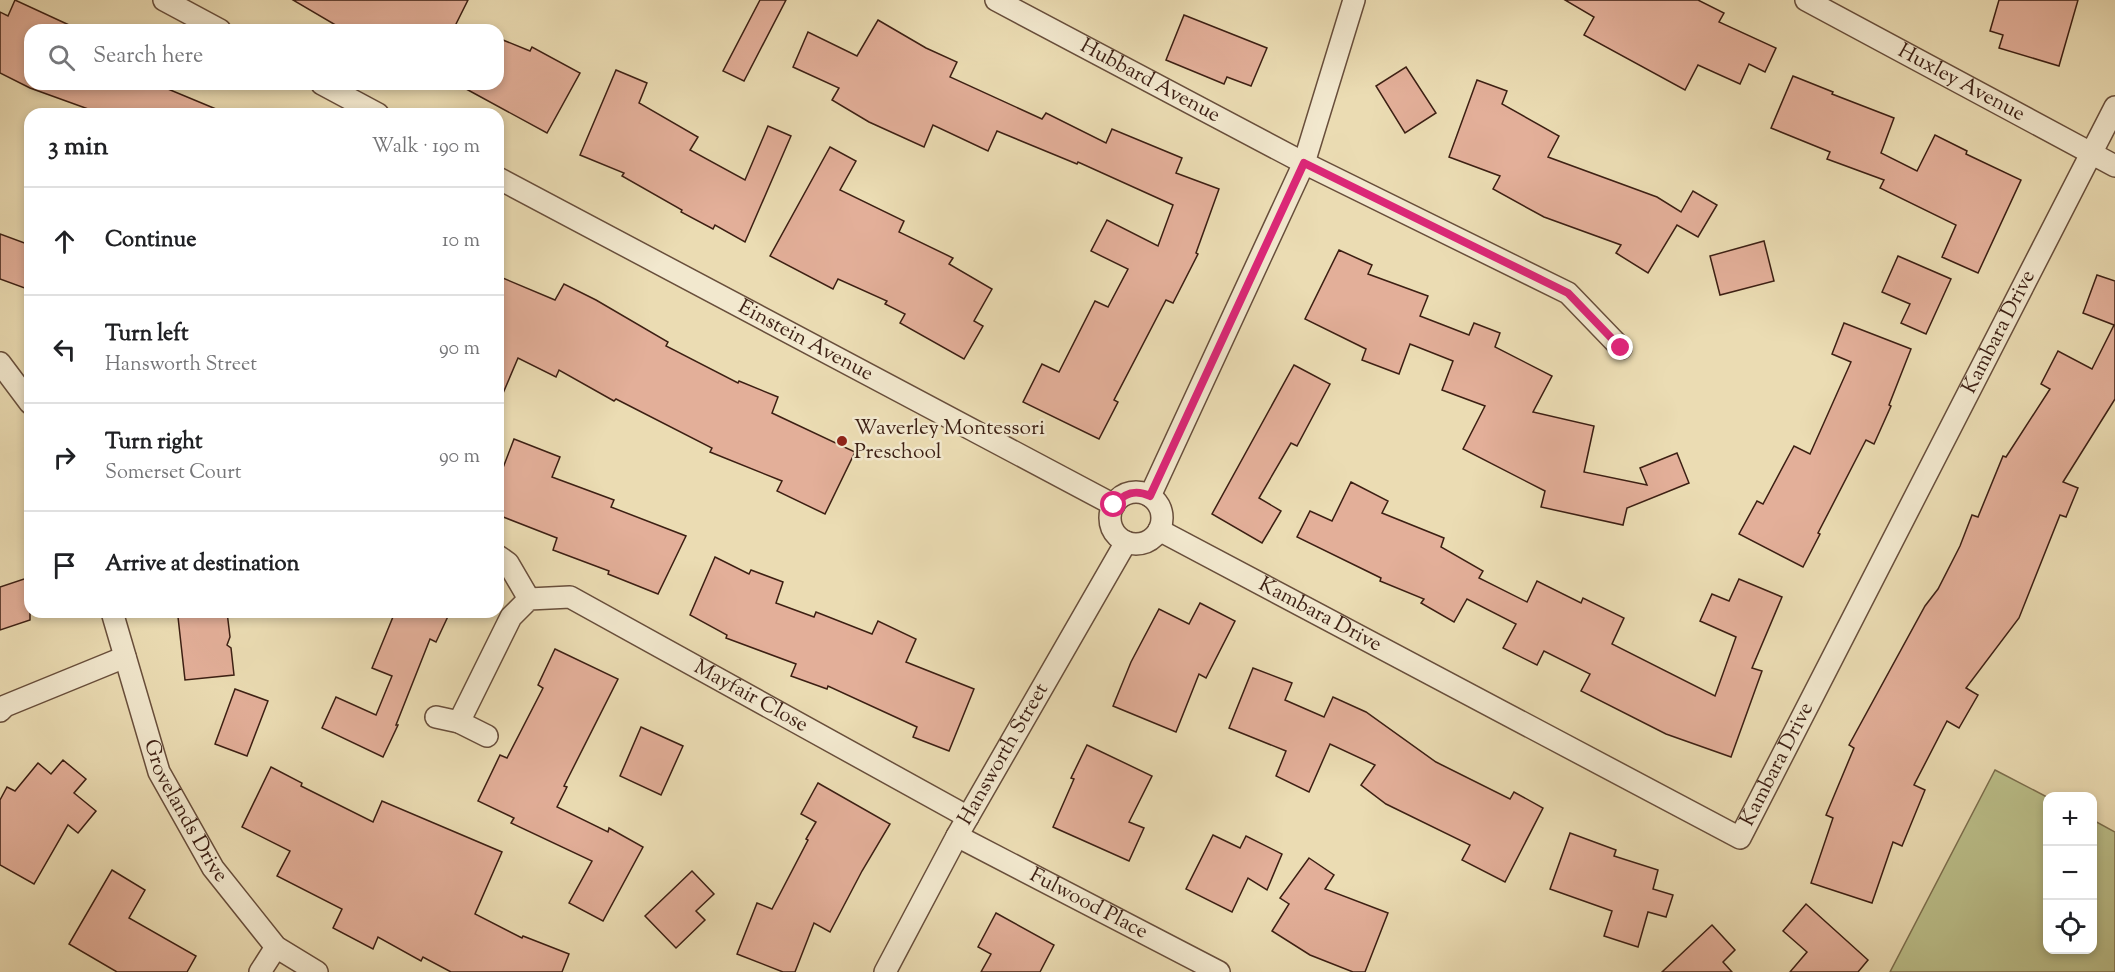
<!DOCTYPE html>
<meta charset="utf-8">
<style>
body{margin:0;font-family:"Sorts Mill Goudy",serif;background:#f2f2f2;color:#202124}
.controls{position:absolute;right:18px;bottom:18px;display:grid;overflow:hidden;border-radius:12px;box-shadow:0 3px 9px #0003}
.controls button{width:54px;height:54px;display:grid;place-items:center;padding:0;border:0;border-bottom:2px solid #e0e0e0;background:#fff;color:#202124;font:30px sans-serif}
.stop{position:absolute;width:18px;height:18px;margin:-14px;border:4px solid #db2777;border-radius:50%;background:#fff}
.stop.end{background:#db2777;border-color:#fff;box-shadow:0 2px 6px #0008}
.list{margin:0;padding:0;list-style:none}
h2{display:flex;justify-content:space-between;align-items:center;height:78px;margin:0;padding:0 24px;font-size:26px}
h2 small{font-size:20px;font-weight:400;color:#757577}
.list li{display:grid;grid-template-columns:39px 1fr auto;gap:18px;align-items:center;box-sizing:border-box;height:108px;padding:0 24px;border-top:2px solid #e0e0e0}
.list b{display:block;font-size:22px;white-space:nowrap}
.list p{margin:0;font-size:20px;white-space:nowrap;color:#757577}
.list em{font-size:20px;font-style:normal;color:#757577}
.icon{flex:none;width:33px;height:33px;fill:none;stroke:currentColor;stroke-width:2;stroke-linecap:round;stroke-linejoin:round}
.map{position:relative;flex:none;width:2115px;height:972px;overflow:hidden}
.search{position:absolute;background:#fff;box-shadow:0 3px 9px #0003;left:24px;top:24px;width:480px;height:66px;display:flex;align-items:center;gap:15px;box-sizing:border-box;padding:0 21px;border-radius:18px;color:#757577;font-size:22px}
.panel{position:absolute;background:#fff;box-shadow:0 3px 9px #0003;left:24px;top:108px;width:480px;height:510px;border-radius:18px}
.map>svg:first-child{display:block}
</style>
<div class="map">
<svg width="2115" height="972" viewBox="0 0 2115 972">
<rect width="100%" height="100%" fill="#ebdcb3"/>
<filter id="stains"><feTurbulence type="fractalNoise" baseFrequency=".00333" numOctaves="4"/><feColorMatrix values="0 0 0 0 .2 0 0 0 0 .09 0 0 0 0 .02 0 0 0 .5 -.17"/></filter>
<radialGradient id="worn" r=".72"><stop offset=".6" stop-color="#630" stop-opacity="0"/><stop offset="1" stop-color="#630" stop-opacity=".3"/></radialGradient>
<!-- green -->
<path fill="#bbbf8a" stroke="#7c6f4e" stroke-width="1.5" d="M1995,770L2047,797L2048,950H2092L2093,820L2115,832V972H1890Z"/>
<!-- building -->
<g fill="#e3af99" stroke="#3c1f13" stroke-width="1.5">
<path d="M15,0L80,30H30V84H156L228,114H102L30,88L0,73V12L8,16Z"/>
<path d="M293,0H468L453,30H344Z"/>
<path d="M760,0H786L744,81L723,71Z"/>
<path d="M1565,0H1698L1724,13L1719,22L1776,48L1765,72L1749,64L1740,84L1698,65L1685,90L1584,35L1594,17Z"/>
<path d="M1999,0H2078L2059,66L1999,48L2003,35L1990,31Z"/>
<path d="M1184,15L1267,48L1251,86L1227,77L1224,84L1166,60Z"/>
<path d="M878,20L926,48L957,62L950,77L1042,119L1046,113L1106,143L1112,129L1182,158L1176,173L1219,189L1196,253L1198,254L1173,303L1166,300L1114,400L1118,402L1099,439L1023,402L1042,364L1059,372L1095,301L1108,307L1128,269L1091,251L1107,220L1158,246L1173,205L1078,162L1077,164L997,131L988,151L933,125L924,147L869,122L832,100L839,88L793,67L808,32L857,56Z"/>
<path d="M498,38L530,51L532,47L580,73L547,133L457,84H498Z"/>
<path d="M1406,67L1436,113L1405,133L1376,86Z"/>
<path d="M616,70L647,83L639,103L698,137L690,150L745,180L768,126L791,136L745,242L715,225L713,229L681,212L682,210L622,176L624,173L580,155Z"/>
<path d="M1793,76L1833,92L1832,94L1894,118L1881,153L1917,171L1935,135L1967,151L1966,154L2021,180L1978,273L1942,257L1956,225L1880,188L1884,180L1827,159L1830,152L1771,128Z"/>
<path d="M1477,80L1507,91L1502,104L1559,136L1548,157L1657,197L1681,212L1693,191L1717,205L1698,237L1677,225L1648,273L1616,253L1621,245L1544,217L1493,189L1500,176L1449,157Z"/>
<path d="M830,147L856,161L840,190L904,221L899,232L953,258L949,264L992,289L974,321L983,326L964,359L900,323L905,314L885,304L887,301L838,279L833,289L770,256Z"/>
<path d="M0,234L30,245V290L0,279Z"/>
<path d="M1764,241L1774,281L1720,295L1710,256Z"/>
<path d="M1339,250L1372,265L1368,274L1428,296L1420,316L1469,335L1474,323L1500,333L1495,347L1552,376L1533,412L1594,426L1584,472L1647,485L1640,468L1677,453L1689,483L1627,508L1623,525L1541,507L1545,491L1463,449L1485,406L1442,390L1453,361L1410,344L1399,374L1362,360L1366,349L1305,319Z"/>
<path d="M1898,256L1951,279L1926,334L1901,323L1910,304L1882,292Z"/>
<path d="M2097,275L2115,281V399L2063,482L2078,488L2066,517L2060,515L2019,618L1966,688L1978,695L1959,728L1947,721L1914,785L1925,790L1902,846L1893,842L1872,903L1811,883L1833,818L1826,815L1854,748L1849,745L1925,606L1938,589L1960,546L1972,515L1978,517L2003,456L2006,457L2050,389L2041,384L2058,351L2092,369L2114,325L2083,313Z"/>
<path d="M498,276L555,300L564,284L596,300L668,342L666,346L738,383L739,381L778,397L772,413L855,452L825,514L777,491L782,481L710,452L712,448L616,399L614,401L559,370L556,377L518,358L498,405Z"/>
<path d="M1844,323L1911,349L1889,405L1891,406L1874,444L1866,440L1818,533L1820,534L1803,567L1739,534L1757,501L1763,504L1794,446L1810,454L1851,362L1832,354Z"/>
<path d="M1294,365L1330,384L1297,446L1291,443L1259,498L1281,511L1262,543L1212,514Z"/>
<path d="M514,439L560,457L552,477L614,500L611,507L686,536L658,594L608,574L609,571L553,550L557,538L498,515V481Z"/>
<path d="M1351,482L1388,501L1382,513L1444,538L1441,547L1483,571L1479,578L1527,602L1537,581L1581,603L1583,598L1624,618L1612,644L1715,696L1736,637L1700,621L1712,594L1729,601L1739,579L1782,597L1752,668L1762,671L1731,757L1666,734L1581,691L1590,674L1544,651L1537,665L1503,648L1516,624L1467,599L1454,622L1421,603L1424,599L1380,581L1381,578L1297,537L1310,511L1332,521Z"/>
<path d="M715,557L749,574L751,570L783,582L776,603L814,617L816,612L872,634L878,621L916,639L906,662L974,689L949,751L913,737L917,727L828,686L827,689L791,676L796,664L726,638L727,635L690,615Z"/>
<path d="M30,577V620L0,630V587Z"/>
<path d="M1200,603L1235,621L1206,678L1199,674L1176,732L1113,706L1131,662L1159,609L1189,624Z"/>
<path d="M227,612L230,637L227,645L231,648L234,675L185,680L178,617Z"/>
<path d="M395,612H450L436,642L430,639L396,725H398L383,757L322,728L336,697L376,715L392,676L372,668Z"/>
<path d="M555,649L618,679L564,786L567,787L557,807L608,832L609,828L643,847L603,921L569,903L592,861L511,823L514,818L478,801L500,755L507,758L543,688L538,685Z"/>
<path d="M1253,668L1292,683L1285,700L1324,717L1333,697L1366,712L1436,762L1510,799L1514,792L1543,808L1505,882L1462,860L1470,845L1386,804L1361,785L1375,765L1330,744L1309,792L1276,776L1286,751L1229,728Z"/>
<path d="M235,689L268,701L247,756L215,744Z"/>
<path d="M641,727L683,746L661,795L620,776Z"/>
<path d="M1087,745L1152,776L1129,822L1144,828L1129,861L1053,827L1074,779L1071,778Z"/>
<path d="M63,760L86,779L74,793L96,811L78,833L68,825L34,884L0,865V800L7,787L15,791L38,763L51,774Z"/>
<path d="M271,767L302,783L301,786L373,822L382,801L502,852L475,914L522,938L523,936L569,954L562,972H451L423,957L421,961L378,937L373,949L333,928L342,909L277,876L290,851L242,827Z"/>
<path d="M818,783L890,824L862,871L830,932L814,923L795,972H783L737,954L757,903L772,909L808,840L806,839L816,822L801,814Z"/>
<path d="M1570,833L1616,850L1614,856L1658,870L1653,889L1673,895L1666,917L1648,912L1638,947L1604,936L1612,911L1550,889Z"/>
<path d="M1213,835L1240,848L1246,836L1282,854L1267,890L1248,878L1232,912L1186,889Z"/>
<path d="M1309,858L1334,875L1325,889L1388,913L1365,972H1353L1310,955L1272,931L1289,904L1280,898Z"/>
<path d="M112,870L145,890L129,918L196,956L187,972H117L69,944Z"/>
<path d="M692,871L714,894L696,911L705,920L676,948L645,916Z"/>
<path d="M1806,904L1868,960L1858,972H1790L1807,952L1783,931Z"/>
<path d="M996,913L1054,945L1040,972H981L991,954L978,947Z"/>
<path d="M1712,925L1735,950L1723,962L1732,972H1662Z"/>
</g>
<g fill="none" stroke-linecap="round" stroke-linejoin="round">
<defs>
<g id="street">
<path d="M164,0L220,30"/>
<path id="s1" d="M996,0L1304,163L1568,293L1621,348"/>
<path id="s2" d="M1806,0L2115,166"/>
<path d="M322,84L378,114"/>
<path id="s3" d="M498,178L1114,505"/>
<path d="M0,363L30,403"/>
<circle cx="1136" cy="518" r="26"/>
<path d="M1150,496L1304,163L1354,0"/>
<path id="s4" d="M1159,530L1740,838L2115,107"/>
<path d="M498,556L508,563L529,599"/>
<path id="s5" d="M112,612L159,772L213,868L276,947L317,972"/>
<path d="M0,711L5,706L125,657"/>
<path d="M436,717L459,722L487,736"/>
<path id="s6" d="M459,722L511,617L529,599L570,597L968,817"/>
<path id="s7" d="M957,836L1219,972"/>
<path d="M260,972L276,947"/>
<path id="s8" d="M885,972L957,836L1126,542"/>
</g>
</defs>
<!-- street casing -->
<use href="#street" stroke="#684e3b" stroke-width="24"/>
<!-- street -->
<use href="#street" stroke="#f2e8ce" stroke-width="21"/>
</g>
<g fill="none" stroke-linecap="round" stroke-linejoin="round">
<!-- route -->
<path stroke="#db2777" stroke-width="8" d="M1114,505C1124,493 1135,489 1150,496L1304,163L1568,293L1621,348"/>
</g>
<!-- markers -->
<circle fill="#8f2418" stroke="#f2e8ce" stroke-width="2" cx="842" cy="441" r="6"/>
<g text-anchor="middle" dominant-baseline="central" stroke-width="5" stroke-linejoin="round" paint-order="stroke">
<!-- street labels -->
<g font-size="21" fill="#3c1f13" stroke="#f2e8ce">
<text stroke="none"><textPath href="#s1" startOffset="174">Hubbard Avenue</textPath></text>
<text stroke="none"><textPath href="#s2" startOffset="176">Huxley Avenue</textPath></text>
<text stroke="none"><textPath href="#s4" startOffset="1226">Kambara Drive</textPath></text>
<text stroke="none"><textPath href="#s3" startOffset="348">Einstein Avenue</textPath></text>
<text stroke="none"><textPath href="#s4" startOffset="182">Kambara Drive</textPath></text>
<text stroke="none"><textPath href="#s6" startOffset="390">Mayfair Close</textPath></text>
<text stroke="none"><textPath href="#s8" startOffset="248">Hansworth Street</textPath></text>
<text stroke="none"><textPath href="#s4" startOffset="740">Kambara Drive</textPath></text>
<text stroke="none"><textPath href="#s5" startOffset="213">Grovelands Drive</textPath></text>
<text stroke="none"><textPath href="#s7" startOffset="148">Fulwood Place</textPath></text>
</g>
<!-- poi labels -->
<g font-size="21" fill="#3c1f13" stroke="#f2e8ce" text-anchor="start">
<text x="854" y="429">Waverley Montessori<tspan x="854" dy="24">Preschool</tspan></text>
</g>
</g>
<rect width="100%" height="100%" filter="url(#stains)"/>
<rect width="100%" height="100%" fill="url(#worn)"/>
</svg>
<div class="controls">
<button>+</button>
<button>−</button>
<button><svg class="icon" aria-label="locate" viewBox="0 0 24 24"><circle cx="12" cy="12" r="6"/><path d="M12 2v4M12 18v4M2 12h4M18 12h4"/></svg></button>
</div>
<div class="stop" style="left:1114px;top:505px"></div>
<div class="stop end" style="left:1621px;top:348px"></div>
<div class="search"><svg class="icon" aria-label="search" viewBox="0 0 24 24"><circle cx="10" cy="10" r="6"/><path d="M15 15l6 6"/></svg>Search here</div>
<section class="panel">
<h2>3 min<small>Walk · 190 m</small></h2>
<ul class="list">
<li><svg class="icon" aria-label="ahead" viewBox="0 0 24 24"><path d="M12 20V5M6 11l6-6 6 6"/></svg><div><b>Continue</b></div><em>10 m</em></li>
<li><svg class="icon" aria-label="left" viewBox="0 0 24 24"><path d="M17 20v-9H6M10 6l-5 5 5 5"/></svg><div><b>Turn left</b><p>Hansworth Street</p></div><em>90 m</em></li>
<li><svg class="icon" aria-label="right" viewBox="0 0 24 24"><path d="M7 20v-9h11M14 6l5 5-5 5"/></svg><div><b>Turn right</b><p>Somerset Court</p></div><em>90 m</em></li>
<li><svg class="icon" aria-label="arrive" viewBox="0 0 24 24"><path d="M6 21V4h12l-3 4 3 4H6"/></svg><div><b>Arrive at destination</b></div></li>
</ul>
</section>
</div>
